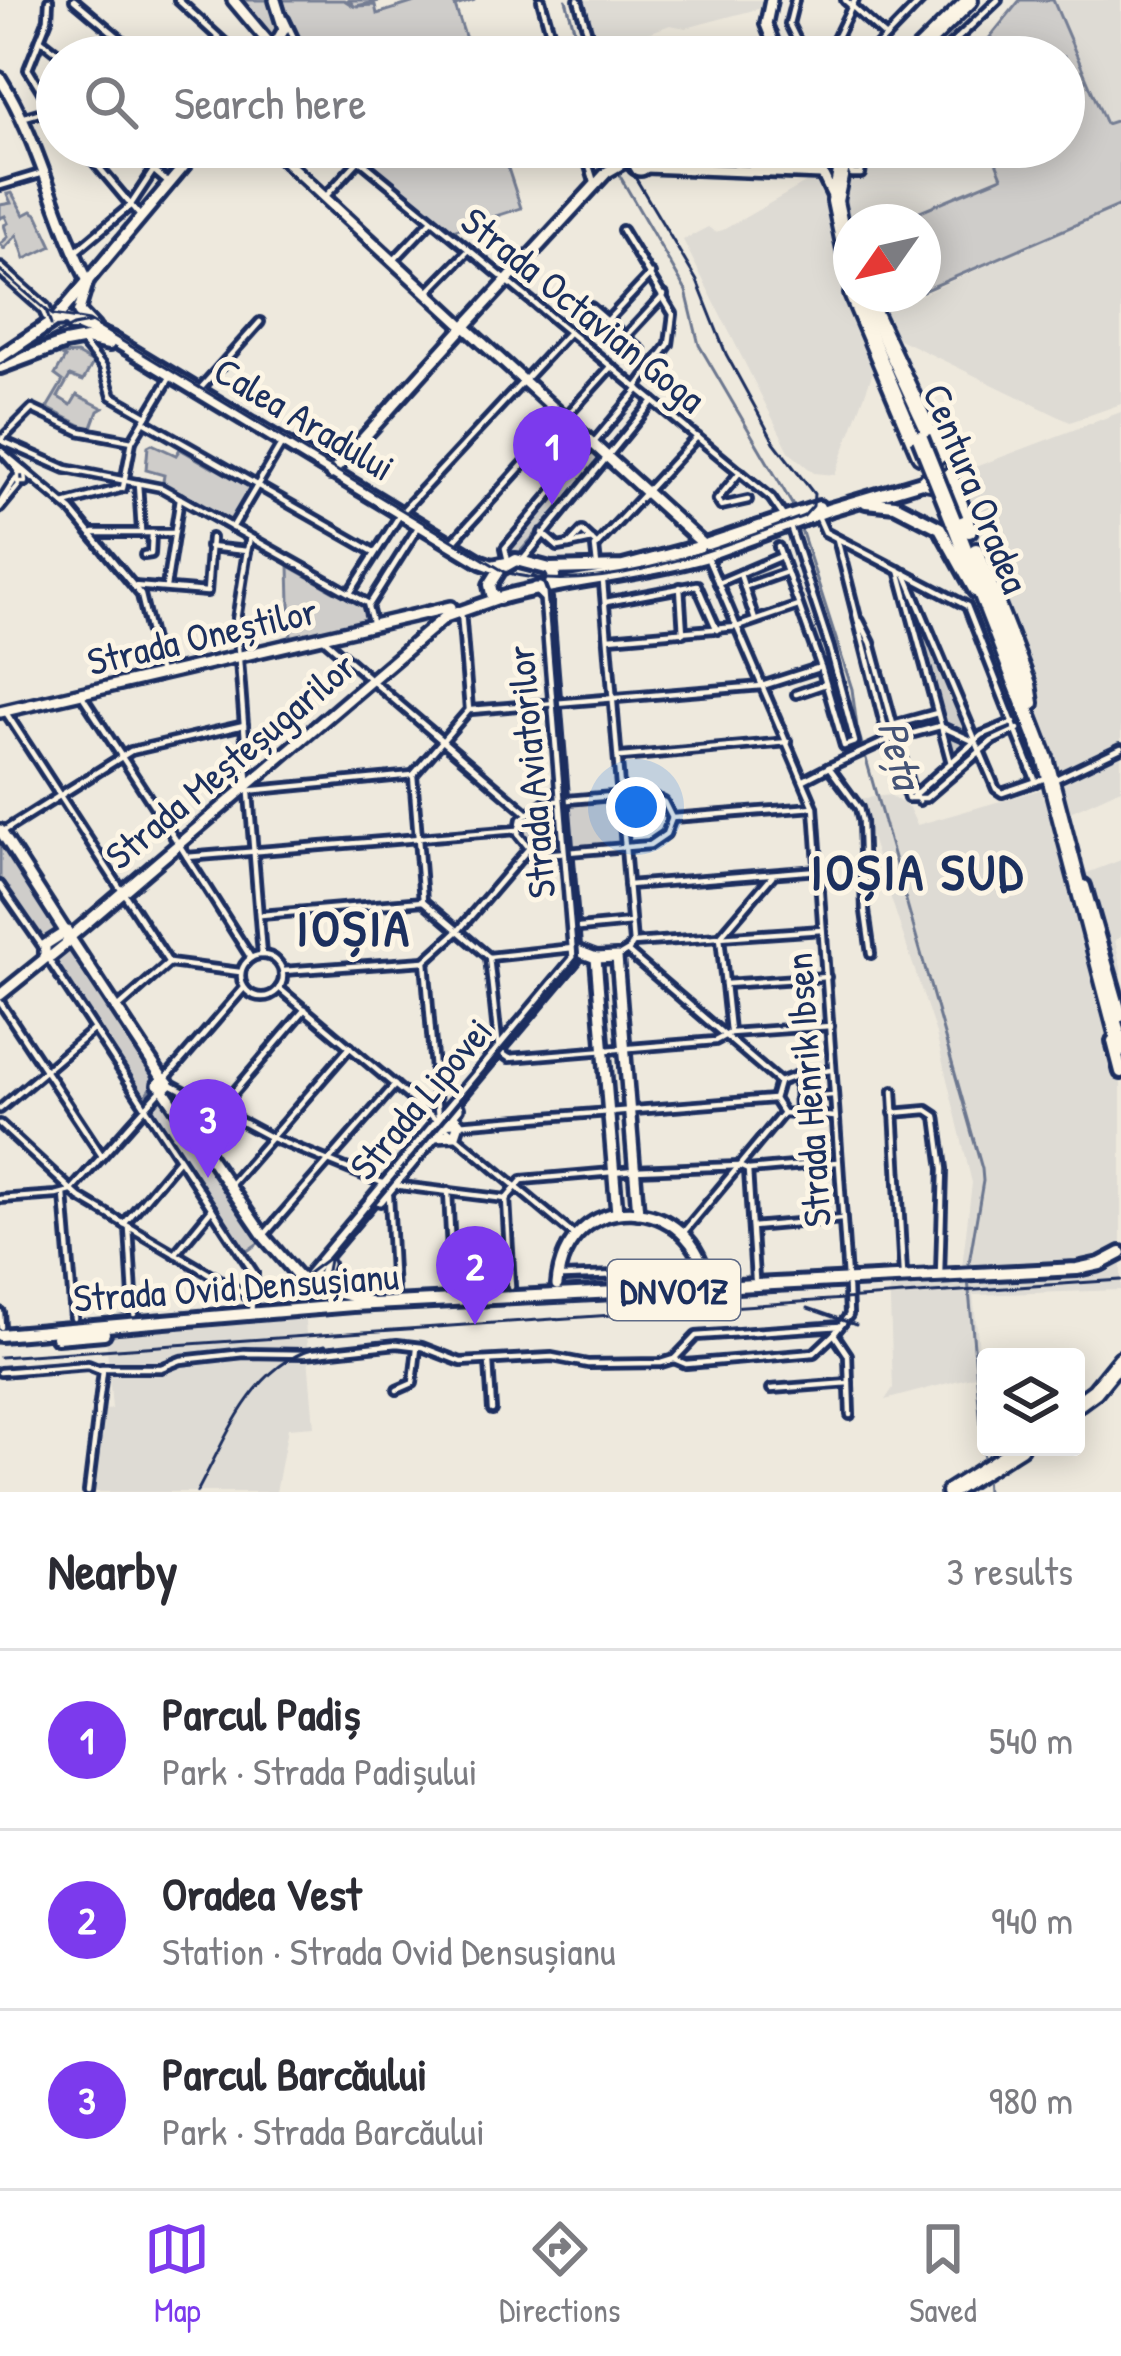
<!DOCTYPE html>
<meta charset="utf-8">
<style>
body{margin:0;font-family:"Patrick Hand",sans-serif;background:#f7f7f7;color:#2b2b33}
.controls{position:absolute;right:36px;bottom:36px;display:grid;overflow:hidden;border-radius:12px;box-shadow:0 6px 30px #0003}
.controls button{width:108px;height:108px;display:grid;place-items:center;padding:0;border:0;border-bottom:3px solid #e1e1e2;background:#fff;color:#2b2b33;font:60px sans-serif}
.compass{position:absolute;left:833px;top:204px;width:108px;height:108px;border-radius:50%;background:#fff;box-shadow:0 6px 30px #0003;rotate:236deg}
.you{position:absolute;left:636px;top:807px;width:42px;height:42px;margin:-30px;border:9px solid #fff;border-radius:50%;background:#1a73e8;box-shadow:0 0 0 18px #1a73e833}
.badge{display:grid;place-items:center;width:78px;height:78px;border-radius:50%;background:#7c3aed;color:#fff;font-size:39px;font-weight:700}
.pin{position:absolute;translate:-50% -99px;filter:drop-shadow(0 3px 6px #0008)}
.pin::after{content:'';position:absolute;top:63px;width:42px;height:36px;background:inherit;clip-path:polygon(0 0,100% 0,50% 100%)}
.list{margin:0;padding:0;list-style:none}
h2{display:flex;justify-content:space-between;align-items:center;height:156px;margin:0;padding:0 48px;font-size:51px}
h2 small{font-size:39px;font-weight:400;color:#7c7c81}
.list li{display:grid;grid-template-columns:78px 1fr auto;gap:36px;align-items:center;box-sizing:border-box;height:180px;padding:0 48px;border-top:3px solid #e1e1e2}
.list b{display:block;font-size:45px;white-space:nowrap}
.list p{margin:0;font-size:39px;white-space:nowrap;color:#7c7c81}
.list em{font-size:39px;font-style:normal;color:#7c7c81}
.icon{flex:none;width:66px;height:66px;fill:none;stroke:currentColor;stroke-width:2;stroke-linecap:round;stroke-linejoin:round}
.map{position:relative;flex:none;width:1121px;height:1492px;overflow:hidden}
.search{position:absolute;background:#fff;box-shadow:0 6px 30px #0003;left:36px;right:36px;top:36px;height:132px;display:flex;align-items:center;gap:30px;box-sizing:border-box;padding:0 42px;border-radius:66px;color:#7c7c81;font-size:45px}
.sheet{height:696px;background:#fff}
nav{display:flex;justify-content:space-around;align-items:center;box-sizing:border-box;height:168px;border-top:3px solid #e1e1e2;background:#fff;font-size:33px;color:#7c7c81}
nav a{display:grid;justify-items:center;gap:6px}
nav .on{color:#7c3aed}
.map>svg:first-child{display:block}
</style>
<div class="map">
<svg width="1121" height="1492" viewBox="0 0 1121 1492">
<rect width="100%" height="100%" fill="#eee9dd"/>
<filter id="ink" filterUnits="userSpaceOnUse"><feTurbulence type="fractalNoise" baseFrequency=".00833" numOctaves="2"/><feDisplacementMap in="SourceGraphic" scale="24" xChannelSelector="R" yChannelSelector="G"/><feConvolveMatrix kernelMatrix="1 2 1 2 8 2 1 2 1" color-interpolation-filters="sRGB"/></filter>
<g filter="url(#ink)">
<!-- built -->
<g fill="#dedbd4">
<path d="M580,0H767L765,7L686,28L670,25L595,53Z"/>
<path d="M1053,0H1121V119L1106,125Z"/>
<path d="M847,147H990L1002,177L894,222H851V294L876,364L835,475L814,473L790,453L683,240L708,227L715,232L723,230L814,178L825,161Z"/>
<path d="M1121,205V404L1070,422L889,334L877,308L923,294Z"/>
<path d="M1121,412V789L1070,812L1087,873L1121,860V937L1115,940L1121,968V1290L973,1295L982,1374L885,1400L893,1388L889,1274L962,1267L972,1183L936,1034L858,799L890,795L909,808L917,825L1049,787L938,507L954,501L959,473Z"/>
<path d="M304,1311L314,1426L288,1428L276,1492H88L93,1412L112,1409L105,1324Z"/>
</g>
<!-- green -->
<g fill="#cfcdca" stroke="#757e94" stroke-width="3">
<path d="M233,0H344L355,7L349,0H384L356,6L375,5L377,14L421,0H475L455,6L472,57H353L349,45L330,50L331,57H286Z"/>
<path d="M1020,0H1053L1106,124L1121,119V205L923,291V222H894L1002,177L990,147H1064V57H974Z"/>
<path d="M351,147H501L521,208L453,230Z"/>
<path d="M12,193L24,215L32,211L37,214L52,246L25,259L17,235L4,249L0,244L8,237L4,225L8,223L5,216L0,218V205L11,203L7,194Z"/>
<path d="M77,354L93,363L83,381L70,376L58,397L71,405L77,395L103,408L98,411L91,430L47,408L63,381L55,375L65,358L60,355Z"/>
<path d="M152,444L176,455L180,449L213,468L217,463L257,485L232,528L201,516L204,513L162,488L164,475L146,470L148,446Z"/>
<path d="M590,450L600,460L519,553L506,549Z"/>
<path d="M289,566L335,592L365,603L369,620L291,640Z"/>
<path d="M899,570L905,573L975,741L951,763Z"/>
<path d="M622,795L627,847L572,854L569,799Z"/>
<path d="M562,802L566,851C544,852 529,852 519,830C525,811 544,804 562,802Z"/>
<path d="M0,833L61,928L42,944L0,880Z"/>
<path d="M71,944L152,1069L155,1083L144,1098L52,961Z"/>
<path d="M163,1093L264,1239L243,1254L149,1109L155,1095Z"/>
</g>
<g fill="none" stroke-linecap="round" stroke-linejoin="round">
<!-- stream -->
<g stroke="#6c778f" stroke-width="3">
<path d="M566,0L582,57"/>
<path d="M608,147L613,163"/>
<path d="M617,171L686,291L699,345L796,511"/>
<path d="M800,526L852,689L857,727L982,1169L983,1181L968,1269"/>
<path d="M968,1279L984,1460"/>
<path d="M985,1476L986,1492"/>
</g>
<defs>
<g id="street">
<path d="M49,0L48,19L28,69L57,116"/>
<path d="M74,0L142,57"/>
<path d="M178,0L240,57"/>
<path d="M541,0L557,57"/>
<path d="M578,0L595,57"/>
<path d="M795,0L789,24L805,57"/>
<path d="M845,0L886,37"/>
<path d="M285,19L303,57"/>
<path d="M40,39L63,57"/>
<path d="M834,41L851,57"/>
<path d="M274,49L285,57"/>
<path d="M214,57L221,41"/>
<path d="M827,57L855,0"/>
<path d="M867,57L922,0"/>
<path d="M938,57L998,0"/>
<path d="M25,117L52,109"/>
<path d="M82,147L140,216"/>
<path d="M126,147L166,181"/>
<path d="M344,147L771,498L784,517"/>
<path d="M583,147L594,182"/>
<path d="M630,147L640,154"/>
<path d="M849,165L852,174H861L865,147"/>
<path d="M0,186L40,174"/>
<path d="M327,195L359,160"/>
<path d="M622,230L673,314L669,344L637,387"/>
<path d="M74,253L130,206L169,147"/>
<path d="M395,259L432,220"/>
<path d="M428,292L469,250"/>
<path d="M591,307L642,351"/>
<path d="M607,321L651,274"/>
<path d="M625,337L664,295"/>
<path d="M84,344L103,367L112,396L147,416"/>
<path d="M200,389L260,322"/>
<path d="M144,421L374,552"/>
<path d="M2,439L32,409L79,431L132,441"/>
<path d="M0,440L66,469L162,488L367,603L372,622"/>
<path d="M1,451L71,510L141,595L160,674"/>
<path d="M4,454L20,472"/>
<path d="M740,472L717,500L721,506L748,500"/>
<path d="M18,473H25L26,482H18Z"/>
<path d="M138,483L141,531"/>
<path d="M0,503L16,478"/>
<path d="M64,504L123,488L132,441L171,376"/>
<path d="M0,508L19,485"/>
<path d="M817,514L825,532L967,606L1036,782"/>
<path d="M232,528L281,445"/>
<path d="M94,533H172"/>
<path d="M542,533L558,547L569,545L582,531L597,545"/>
<path d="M837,539L888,740L908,798"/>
<path d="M453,542L610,368"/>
<path d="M569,545L592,540"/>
<path d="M209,547L247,551L250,538"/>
<path d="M778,547L821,667L844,746L855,742L830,648L791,529"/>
<path d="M247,551L236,620L248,779"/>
<path d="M144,555L151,554L152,533"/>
<path d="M707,557L814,807L847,1278"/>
<path d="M508,561L505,548L639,389"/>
<path d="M522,561L653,401"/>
<path d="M597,565L595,547L697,437"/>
<path d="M899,570L951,763"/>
<path d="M905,573L996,789L1002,793L1046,778"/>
<path d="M740,574L755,620"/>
<path d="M603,582L633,943L629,950L617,957"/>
<path d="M718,583L779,557"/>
<path d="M134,586L207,592L211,538"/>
<path d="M166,587L180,498"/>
<path d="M680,587L683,633"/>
<path d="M744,587L784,573"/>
<path d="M350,593L401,513L569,332"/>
<path d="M606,602L697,585L717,630"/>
<path d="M369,605L417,529"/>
<path d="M461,611L469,710L413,775L423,901L489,957L499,1051L509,1058L715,1041L730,1033L830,1026"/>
<path d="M860,621L871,643L911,790L919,801"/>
<path d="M609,638L737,627L798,606"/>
<path d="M324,639L368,677"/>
<path d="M371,680L527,813"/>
<path d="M81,694L176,840"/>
<path d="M796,694L825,684"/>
<path d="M471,710L762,686L821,667"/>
<path d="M5,711L120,888"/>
<path d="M893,725L937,713"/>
<path d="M940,726L973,741"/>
<path d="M621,757L788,742"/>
<path d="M829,767L888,740L940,726"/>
<path d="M1056,779L1121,748"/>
<path d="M804,780L829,767L859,808L862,821L865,911L871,954"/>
<path d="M246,791L413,775"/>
<path d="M249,793L262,955"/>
<path d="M646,793L664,802L672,818L666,834L650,845L544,854L529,848L518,834L521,819L545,802Z"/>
<path d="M913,796L982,735L1014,722"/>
<path d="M908,798H926L992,741L1018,729"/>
<path d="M672,818L814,807"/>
<path d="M2,832L131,751L244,725"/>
<path d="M180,846L251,958"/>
<path d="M187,857L517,830"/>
<path d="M0,885L43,947"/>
<path d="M628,885L818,870"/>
<path d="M123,892L169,963"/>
<path d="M261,915L423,901"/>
<path d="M579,928L631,923"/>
<path d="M633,943L822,930"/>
<path d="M629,953L779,1082"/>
<circle cx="262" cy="976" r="21"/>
<path d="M47,957L254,1273L251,1315"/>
<path d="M489,957L573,948"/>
<path d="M425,961L458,931L529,848"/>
<path d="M169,963L240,972"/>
<path d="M283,971L425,961L438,1118"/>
<path d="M725,984L827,977"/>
<path d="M279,988L576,1237"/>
<path d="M0,1002L102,1156"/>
<path d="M119,1007L169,963"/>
<path d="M730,1031L720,937L772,876"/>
<path d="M798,1075L799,1117"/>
<path d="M165,1079L244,988"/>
<path d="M779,1082L774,1099L783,1113L835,1117"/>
<path d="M779,1082L798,1075L831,1070"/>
<path d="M169,1083L272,1138L385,1184L506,1199L522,1180L635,1170L739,1166L748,1170L837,1162"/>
<path d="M893,1091L903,1274"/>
<path d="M800,1097L834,1095"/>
<path d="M0,1109L94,1029"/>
<path d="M219,1110L305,1009"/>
<path d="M893,1113L927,1110L936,1116L943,1169L940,1275"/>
<path d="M0,1124L80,1198L249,1297"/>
<path d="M445,1125L774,1099"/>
<path d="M748,1170L755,1279"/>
<path d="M232,1183L350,1047"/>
<path d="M448,1191L453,1292"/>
<path d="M64,1194L74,1318"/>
<path d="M389,1195L394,1293"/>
<path d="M0,1199L56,1195L71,1191L162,1089"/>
<path d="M506,1199L511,1287"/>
<path d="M124,1224L178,1160"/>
<path d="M129,1227L134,1314"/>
<path d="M752,1227L842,1219"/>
<path d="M683,1233L783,1113"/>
<path d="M265,1234L395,1085"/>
<path d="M175,1254L212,1209"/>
<path d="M563,1277L701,1272"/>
<path d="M848,1287L849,1315L834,1334L848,1355L850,1415"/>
<path d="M0,1312L1,1327"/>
<path d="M674,1359L686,1364L814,1353L834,1334"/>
<path d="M489,1362L492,1410"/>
<path d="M101,1368H161L181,1360L244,1353L305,1354L397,1344L422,1347L461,1362L552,1357L588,1364L661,1363L674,1359L696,1336L840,1326"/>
<path d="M0,1372L88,1365L103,1371L88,1492"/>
<path d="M771,1389L849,1383"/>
<path d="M397,1390L413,1383L417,1348"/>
</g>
<g id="secondary">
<path d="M233,0L274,49"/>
<path d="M771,0L766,24L779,57"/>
<path d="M268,57L284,29L275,0"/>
<path d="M0,78C40,141 53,214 88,281L80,307"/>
<path d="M270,147L461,324"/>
<path d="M816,147L824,166"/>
<circle cx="640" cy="162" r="8"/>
<path d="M646,167L821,174"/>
<path d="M834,198L821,171L843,153"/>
<path d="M0,269L44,308L51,323"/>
<path d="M54,321L200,147"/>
<path d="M467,324L607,172L635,156"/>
<path d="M467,329L703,544"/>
<path d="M331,474L462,329"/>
<path d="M0,712L451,607"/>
<path d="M0,830L65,931"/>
<path d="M67,931V943L51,956H45V945Z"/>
<path d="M70,937L445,617L499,598"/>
<path d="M70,938L163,1079"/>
<path d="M575,950L596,958L617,957L638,1213"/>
<path d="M596,958L617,1213"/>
<path d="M0,995L47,957"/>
<path d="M164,1078L169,1084L164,1089L158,1084Z"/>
<path d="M163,1089L265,1238L297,1275L311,1286L368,1301"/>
<path d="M434,1136L455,1135L459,1123L451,1115"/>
<path d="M380,1200L458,1108"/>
<path d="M307,1283L310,1274L575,959L546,598L536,588"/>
<path d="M557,1285C565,1186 697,1189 708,1289"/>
<path d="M318,1288L327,1264"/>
</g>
<g id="primary">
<path d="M79,312L94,328"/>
<path d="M69,321L112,339L481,562L492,566L507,563"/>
<path d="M65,343L86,339L109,344"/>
<path d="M0,357L54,321L67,320L73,326"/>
<path d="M0,367L62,344"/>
<path d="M866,502L895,505L940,528L975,591"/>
<path d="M708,544L819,507"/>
<path d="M711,553L831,509L925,481"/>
<path d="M550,569L623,567L699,547"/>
<path d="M551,584L554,576L550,569L516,560L500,569L490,585L492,594L499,598C567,579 636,576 704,557"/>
<path d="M1084,886L1121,1016"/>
<path d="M1113,1041L1121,1072"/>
<path d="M0,1335L353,1305L1077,1269L1100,1264L1121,1253"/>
<path d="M57,1337L104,1333"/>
</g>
<g id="highway">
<path d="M912,57L970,0"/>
<path d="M846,147L835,201L851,278"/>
<path d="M852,294L920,455"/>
<path d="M865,294L940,455"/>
<path d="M950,476L969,530"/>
<path d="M925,481L941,484L961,467"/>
<path d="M953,520L1045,758L1121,1049"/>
<path d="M976,551L1028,684L1031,703"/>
<path d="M1076,1405L1095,1391L1121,1359"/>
<path d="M949,1492L1020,1447"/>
</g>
</defs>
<!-- street casing -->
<use href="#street" stroke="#1b2f5e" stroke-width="14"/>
<!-- secondary casing -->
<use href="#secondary" stroke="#1b2f5e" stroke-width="18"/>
<!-- primary casing -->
<use href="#primary" stroke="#1b2f5e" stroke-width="20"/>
<!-- highway casing -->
<use href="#highway" stroke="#1b2f5e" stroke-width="22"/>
<!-- street -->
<use href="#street" stroke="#fcf5e5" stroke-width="4.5"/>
<!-- secondary -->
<use href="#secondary" stroke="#fcf5e5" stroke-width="9"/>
<!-- primary -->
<use href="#primary" stroke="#fcf5e5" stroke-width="10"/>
<!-- highway -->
<use href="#highway" stroke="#fcf5e5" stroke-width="14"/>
<!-- tram -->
<g stroke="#1b2f5e" stroke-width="3">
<path d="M574,0L590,57"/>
<path d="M0,270L46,310L51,325"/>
<path d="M46,310L53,315L89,321L505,572C596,599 719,547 804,516L813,506L814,494L774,442L726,354L697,281L617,147"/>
<path d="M0,364L73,326L89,323"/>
<path d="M533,576L545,583L550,596L579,960L344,1240L329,1260L324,1286L313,1291L306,1283L307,1274L327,1259L577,958L547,592L544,584L534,578"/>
</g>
<!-- rail -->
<g stroke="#1b2f5e" stroke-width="3">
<path d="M808,1308L856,1325"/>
<path d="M0,1357L1121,1280"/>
<path d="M197,1492C229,1433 253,1361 325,1345"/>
</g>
<defs>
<path id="highway-bridge" d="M920,438L953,520"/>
</defs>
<!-- highway-bridge casing -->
<use href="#highway-bridge" stroke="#1b2f5e" stroke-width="22" stroke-linecap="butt"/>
<!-- highway-bridge -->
<use href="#highway-bridge" stroke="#fcf5e5" stroke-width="14"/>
</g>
</g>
<g text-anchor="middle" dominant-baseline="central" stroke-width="10" stroke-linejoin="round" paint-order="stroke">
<!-- shield labels -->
<rect fill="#fcf5e5" stroke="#5e6a86" stroke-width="3" x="608" y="1260" width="132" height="60" rx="9"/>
<g font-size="36" font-weight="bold" fill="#1b2f5e">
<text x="674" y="1290">DNVO1Z</text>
</g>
<!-- street labels -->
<g font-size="39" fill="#1b2f5e" stroke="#fcf5e5">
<text transform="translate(584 309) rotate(39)">Strada Octavian Goga</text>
<text transform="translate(305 418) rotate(31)">Calea Aradului</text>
<text transform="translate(977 488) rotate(68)">Centura Oradea</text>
<text transform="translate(202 635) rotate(-13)">Strada Oneștilor</text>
<text transform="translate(230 760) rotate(-40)">Strada Meșteșugarilor</text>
<text transform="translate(530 772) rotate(-95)">Strada Aviatorilor</text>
<text transform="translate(807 1090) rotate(-94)">Strada Henrik Ibsen</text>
<text transform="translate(420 1098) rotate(-50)">Strada Lipovei</text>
<text transform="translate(236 1286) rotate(-4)">Strada Ovid Densușianu</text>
</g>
<!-- water labels -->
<g font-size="42" font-style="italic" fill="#445376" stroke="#fcf5e5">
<text transform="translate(901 754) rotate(75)">Peța</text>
</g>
<!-- district labels -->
<g font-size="51" font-weight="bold" letter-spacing="3" fill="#1b2f5e" stroke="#fcf5e5">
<text x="918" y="871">IOȘIA SUD</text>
<text x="354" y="927">IOȘIA</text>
</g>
</g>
</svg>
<div class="controls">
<button><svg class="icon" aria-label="layers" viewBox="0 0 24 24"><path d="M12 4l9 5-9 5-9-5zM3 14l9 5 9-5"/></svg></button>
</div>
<svg class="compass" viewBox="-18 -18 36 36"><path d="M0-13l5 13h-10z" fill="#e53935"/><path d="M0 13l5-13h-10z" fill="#7c7c81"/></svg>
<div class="you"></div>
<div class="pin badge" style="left:552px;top:505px">1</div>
<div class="pin badge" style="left:475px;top:1325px">2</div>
<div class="pin badge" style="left:208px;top:1178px">3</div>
<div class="search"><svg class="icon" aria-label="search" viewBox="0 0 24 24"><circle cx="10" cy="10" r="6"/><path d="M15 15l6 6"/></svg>Search here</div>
</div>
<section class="sheet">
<h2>Nearby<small>3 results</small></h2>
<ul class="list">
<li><span class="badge">1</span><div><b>Parcul Padiș</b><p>Park · Strada Padișului</p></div><em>540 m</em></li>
<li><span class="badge">2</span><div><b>Oradea Vest</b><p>Station · Strada Ovid Densușianu</p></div><em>940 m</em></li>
<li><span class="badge">3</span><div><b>Parcul Barcăului</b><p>Park · Strada Barcăului</p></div><em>980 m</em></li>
</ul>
</section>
<nav>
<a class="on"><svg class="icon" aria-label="map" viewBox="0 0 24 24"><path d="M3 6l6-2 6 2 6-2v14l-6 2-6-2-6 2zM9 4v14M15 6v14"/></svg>Map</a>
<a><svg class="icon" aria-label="directions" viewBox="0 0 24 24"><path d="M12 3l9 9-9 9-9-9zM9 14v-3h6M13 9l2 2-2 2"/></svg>Directions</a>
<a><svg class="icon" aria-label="saved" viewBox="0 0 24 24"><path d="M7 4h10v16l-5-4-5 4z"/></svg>Saved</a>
</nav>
